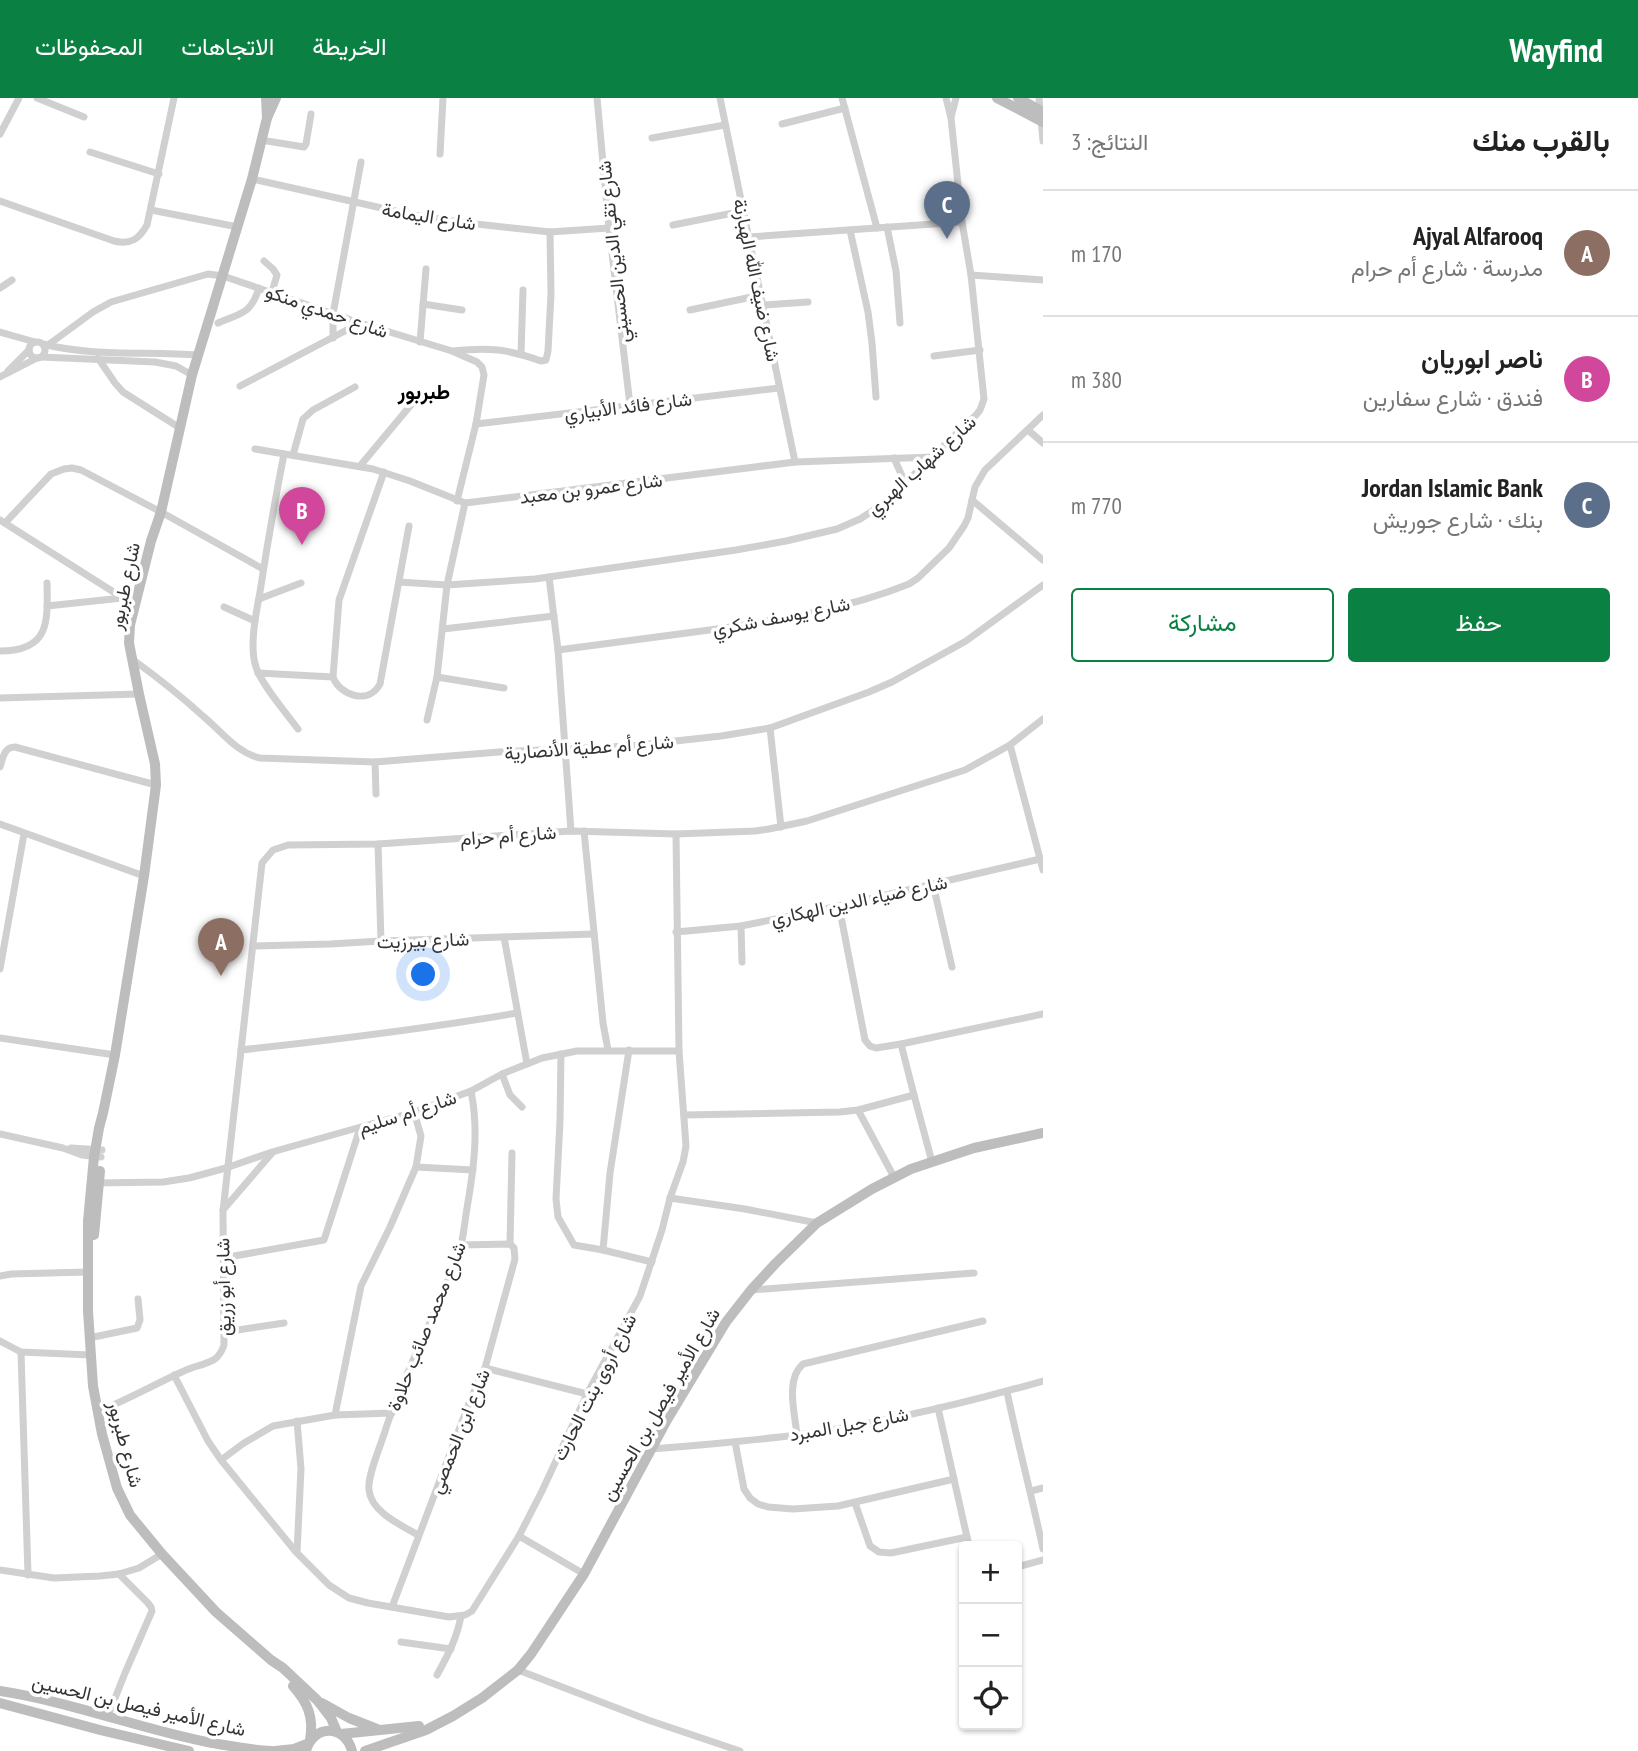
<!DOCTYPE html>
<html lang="ar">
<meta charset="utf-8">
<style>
body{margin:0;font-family:"PT Sans Narrow",Vazirmatn,sans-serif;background:#f6f6f6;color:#222;direction:rtl}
.controls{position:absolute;right:21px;bottom:21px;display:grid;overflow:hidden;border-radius:7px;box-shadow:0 2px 5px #0004}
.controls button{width:63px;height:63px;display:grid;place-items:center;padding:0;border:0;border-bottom:2px solid #e0e0e0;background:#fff;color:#222;font:35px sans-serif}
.you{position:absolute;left:424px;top:877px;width:24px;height:24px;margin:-18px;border:5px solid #fff;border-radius:50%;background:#1a73e8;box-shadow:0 0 0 10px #1a73e833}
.badge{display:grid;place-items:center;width:46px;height:46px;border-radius:50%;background:#0b8043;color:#fff;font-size:23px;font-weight:700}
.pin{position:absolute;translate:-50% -58px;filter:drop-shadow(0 2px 4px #0008)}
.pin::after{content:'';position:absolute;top:37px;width:24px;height:21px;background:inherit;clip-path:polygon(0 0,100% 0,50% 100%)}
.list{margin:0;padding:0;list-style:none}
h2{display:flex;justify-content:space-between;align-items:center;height:91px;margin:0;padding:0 28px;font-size:30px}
h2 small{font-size:23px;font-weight:400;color:#767676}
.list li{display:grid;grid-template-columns:46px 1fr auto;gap:21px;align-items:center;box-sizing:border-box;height:126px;padding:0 28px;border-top:2px solid #e0e0e0}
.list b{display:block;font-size:26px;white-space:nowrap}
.list p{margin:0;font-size:23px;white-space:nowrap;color:#767676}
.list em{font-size:23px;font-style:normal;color:#767676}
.actions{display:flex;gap:14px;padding:21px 28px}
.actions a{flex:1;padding:16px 0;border:2px solid #0b8043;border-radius:7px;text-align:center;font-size:24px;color:#0b8043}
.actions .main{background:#0b8043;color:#fff}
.icon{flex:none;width:38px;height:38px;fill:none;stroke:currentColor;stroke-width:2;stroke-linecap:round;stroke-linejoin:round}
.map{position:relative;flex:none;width:1043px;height:1653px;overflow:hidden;direction:ltr}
header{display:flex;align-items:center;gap:42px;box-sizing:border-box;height:98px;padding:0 35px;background:#0b8043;color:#fff}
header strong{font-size:33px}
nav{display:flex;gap:38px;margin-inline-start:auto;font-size:24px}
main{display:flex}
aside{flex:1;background:#fff}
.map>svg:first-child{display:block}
</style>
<header>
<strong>Wayfind</strong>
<nav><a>الخريطة</a><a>الاتجاهات</a><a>المحفوظات</a></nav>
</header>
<main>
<aside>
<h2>بالقرب منك<small>النتائج: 3</small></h2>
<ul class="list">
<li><span class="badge" style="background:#8d6e63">A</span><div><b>Ajyal Alfarooq</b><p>مدرسة · شارع أم حرام</p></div><em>170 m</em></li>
<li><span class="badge" style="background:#d1479c">B</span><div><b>ناصر ابوريان</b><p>فندق · شارع سفارين</p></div><em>380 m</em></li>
<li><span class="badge" style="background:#5c6f8a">C</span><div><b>Jordan Islamic Bank</b><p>بنك · شارع جوريش</p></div><em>770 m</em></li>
</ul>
<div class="actions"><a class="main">حفظ</a><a>مشاركة</a></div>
</aside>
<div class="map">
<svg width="1043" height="1653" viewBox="0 0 1043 1653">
<rect width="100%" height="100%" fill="#fff"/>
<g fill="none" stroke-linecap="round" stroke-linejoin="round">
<!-- street -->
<g stroke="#d0d0d0" stroke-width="7">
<path d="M37,0L84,19"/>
<path d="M597,0L609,130L630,307"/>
<path d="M720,0L795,364"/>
<path d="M842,0L877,130"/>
<path d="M1039,0L1043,43"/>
<path d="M951,19L956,0"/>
<path d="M782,26L845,10"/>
<path d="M0,36L19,0"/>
<path d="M652,40L725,27"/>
<path d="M261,42L304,49L306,46L311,16"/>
<path d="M90,54L159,76"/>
<path d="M440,56L443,0"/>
<path d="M252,81L413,117L467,125L550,134L609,130"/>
<path d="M0,103L114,143C131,147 139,141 147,127L174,0"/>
<path d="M151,112L238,129"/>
<path d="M673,127L743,113"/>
<path d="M887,129L896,173L900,225"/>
<path d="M850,132L868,214L872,245L876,299"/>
<path d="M749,139L962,124"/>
<path d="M264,163L273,171L277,177L272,194"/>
<path d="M971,177L1043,182"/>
<path d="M0,190L12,182"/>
<path d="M423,206L462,212"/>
<path d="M764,207L808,204"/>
<path d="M690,212L761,197"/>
<path d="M218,225C241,215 251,216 259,190"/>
<path d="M0,234L35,244"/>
<path d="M333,240V216L361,64"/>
<path d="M420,244L426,171"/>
<circle cx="37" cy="252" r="8"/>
<path d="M43,246C93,259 147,253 199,257"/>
<path d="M48,247L93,214L111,204L208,176L223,178L360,225L452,253L477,264L482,269L484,277L476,326L457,403"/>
<path d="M453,253C488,249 508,251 541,263L546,262L548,253L551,196L550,134"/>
<path d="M521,256L523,192"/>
<path d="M934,258L980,252"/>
<path d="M41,259L155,264L176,268L192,277"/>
<path d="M98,260L115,285L123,294L180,330"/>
<path d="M8,273L29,252"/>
<path d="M0,279L37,260"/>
<path d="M240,288L360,225"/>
<path d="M476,326L779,290"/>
<path d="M1028,332L1043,345"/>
<path d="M255,351L373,371L410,383L465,405L795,364L933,359"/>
<path d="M284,356C275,402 267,448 260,494C256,515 249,549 256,569C261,586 287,616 298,631"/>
<path d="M293,357L303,321L313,312L355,289"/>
<path d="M894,360L902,378L901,389"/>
<path d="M360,368L420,296"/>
<path d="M384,374L339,502L333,579C340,598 369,607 380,586L409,428"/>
<path d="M972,402L1043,462"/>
<path d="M0,422L134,507"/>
<path d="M5,425L51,376L64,371L72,370L81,372L161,414L263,471"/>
<path d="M549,479L558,552L571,733"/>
<path d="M399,484L447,487L535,481L736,452L786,443L837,431L860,421L883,406L976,317L980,312L984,301L971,177L962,124L951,20L946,0"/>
<path d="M259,501L301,485"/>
<path d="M47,508L122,500"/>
<path d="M224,509L255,523"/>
<path d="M443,531L554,518"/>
<path d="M558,552C611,545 664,538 717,531C782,521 847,511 909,486L918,480L949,450L964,428L968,420L975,389L985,372L1043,317"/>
<path d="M0,553C49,553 48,525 47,485"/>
<path d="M132,561C157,579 181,598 204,619C221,633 237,655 260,660L375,664L499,654L630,648L721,638L770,630L869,594L892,584L966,543L1043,487"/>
<path d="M258,575L333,579"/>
<path d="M437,579L504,590"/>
<path d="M0,600L139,596"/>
<path d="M427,622L437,579L447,487L465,405"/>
<path d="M770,630L781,729"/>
<path d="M1010,647L1043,772"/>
<path d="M375,664L376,696"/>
<path d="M0,669C3,660 4,649 15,649L156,687"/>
<path d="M0,726L144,778"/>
<path d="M584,733L603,925L608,952"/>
<path d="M378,746L381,843"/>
<path d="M933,786L952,869"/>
<path d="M839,808L865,942L870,948L876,950L901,946L1043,916"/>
<path d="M741,828L742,864"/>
<path d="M676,834L741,828L839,808L1040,761"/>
<path d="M504,839L527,966"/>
<path d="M253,848L330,846L381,843L594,836"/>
<path d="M0,871L24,736"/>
<path d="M0,940L115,957"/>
<path d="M241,952C333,942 425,931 517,915"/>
<path d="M561,956L560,1023L556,1101L558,1119L574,1147L603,1152L652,1164"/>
<path d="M502,976L510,997L522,1009"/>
<path d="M914,997L932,1064"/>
<path d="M858,1012L894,1079"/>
<path d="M684,1017L840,1014L858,1012L914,997L901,946"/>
<path d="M0,1036L63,1050L82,1057L101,1059"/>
<path d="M71,1050L102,1052"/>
<path d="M416,1069L473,1072"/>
<path d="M96,1085L163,1084L189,1080L226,1070L272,1054L414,1014L471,993L502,976L542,960L577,953H679"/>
<path d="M670,1100L745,1111L817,1125"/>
<path d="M223,1112L272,1055"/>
<path d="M510,1146L512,1055"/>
<path d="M603,1152L610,1075L629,952"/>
<path d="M223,1160L324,1142L360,1030"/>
<path d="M0,1178L11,1176L88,1174"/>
<path d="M752,1192L974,1175"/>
<path d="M224,1234L284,1225"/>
<path d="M89,1240L137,1230L140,1222L138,1201"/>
<path d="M0,1243L21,1254L90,1257"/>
<path d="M21,1254L28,1477"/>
<path d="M485,1270L587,1296"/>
<path d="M174,1277L208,1343L221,1362L296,1454L329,1487L349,1500L368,1505L449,1519L465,1517L472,1513L519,1438L542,1393L587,1296L640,1198L662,1132L670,1100L683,1064L686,1048L679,953L676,736"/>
<path d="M1007,1294C1018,1347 1032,1399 1043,1451"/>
<path d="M938,1310L969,1448"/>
<path d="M97,1314C127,1302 155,1286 184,1273C193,1268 206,1267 215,1261C220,1257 222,1253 224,1247L223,1113L262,765L273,752L288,747L378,746L571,733L676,736L755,733L769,731L807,723L965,672L1010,647L1043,621"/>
<path d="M335,1317L361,1188L390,1129L416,1069L421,1038L414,1014"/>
<path d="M797,1337C795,1316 785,1281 803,1266L983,1223"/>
<path d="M735,1344L744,1391L750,1400L758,1406L768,1409L793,1411L838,1408L954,1381"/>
<path d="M652,1351C700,1347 749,1343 796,1337C880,1326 962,1306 1043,1283"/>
<path d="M221,1362L244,1345L273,1328L335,1317L392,1315"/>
<path d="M1031,1393L1043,1390"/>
<path d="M855,1405L870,1448L879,1454L891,1455L967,1439"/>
<path d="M418,1437C401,1427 371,1414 369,1392C367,1377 382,1345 386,1330C402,1282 425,1238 444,1192C450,1177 457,1162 461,1147C464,1135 465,1122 467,1110C474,1070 479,1032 471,993"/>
<path d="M519,1438L584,1476"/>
<path d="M297,1454L301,1371L297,1323"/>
<path d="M1017,1469L1043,1462"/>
<path d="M0,1472L54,1480L100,1478L119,1476L139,1470L162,1456"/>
<path d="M392,1509L471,1300L485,1270L515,1161L514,1150L510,1146L461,1147"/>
<path d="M401,1544L451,1551"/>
<path d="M518,1572L648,1622L740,1653"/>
<path d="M437,1577C448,1557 457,1540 461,1518"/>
<path d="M108,1618L125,1575L152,1513L151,1509L147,1504L119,1476"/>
</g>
<!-- secondary -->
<g stroke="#bdbdbd" stroke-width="10">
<path d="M266,0L267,20"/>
<path d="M276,0L267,20L252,81L192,277L161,414L151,443L130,527L129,545L139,596L155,666L156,687L144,778L115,957L103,1015L99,1030L94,1059L88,1123V1213L93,1288L102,1336L117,1390L130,1417L162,1456L216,1514L271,1562L283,1570L317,1602L331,1620L337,1634"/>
<path d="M997,0L1043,24"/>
<path d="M1018,0L1043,14"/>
<path d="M94,1137L100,1073"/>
<path d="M293,1588C308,1605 314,1619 310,1642"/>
<path d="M0,1593C72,1604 140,1631 212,1645C231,1648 251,1652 271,1653"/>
<path d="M0,1605L100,1632L189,1653"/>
<path d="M322,1605L349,1620L377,1631"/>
<path d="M341,1636L419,1628"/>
<path d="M275,1653L294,1651L307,1646"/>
<path d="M306,1653C313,1626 345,1626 352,1653"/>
<path d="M365,1653L426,1632L453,1618L482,1600L518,1572L531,1556L584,1476L667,1322L726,1224L751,1192L776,1165L817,1125L872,1091L911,1071L974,1050L1043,1035"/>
</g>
</g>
<g text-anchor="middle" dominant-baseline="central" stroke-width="7" stroke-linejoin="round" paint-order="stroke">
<!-- street labels -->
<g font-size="19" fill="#333" stroke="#fff">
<text transform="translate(429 118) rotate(9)">شارع اليمامة</text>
<text transform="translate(613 154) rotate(-96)">شارع تقي الدين الحسيني</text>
<text transform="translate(757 182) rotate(78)">شارع ضيف الله الهبارنة</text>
<text transform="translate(327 213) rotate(19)">شارع حمدي منكو</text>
<text transform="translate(628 308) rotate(-7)">شارع فائد الأبياري</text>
<text transform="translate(921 367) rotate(-42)">شارع شهاب الهبري</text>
<text transform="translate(591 390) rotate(-7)">شارع عمرو بن معبد</text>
<text transform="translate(124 488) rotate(-78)">شارع طبربور</text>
<text transform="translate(781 518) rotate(-11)">شارع يوسف شكري</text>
<text transform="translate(589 649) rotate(-4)">شارع أم عطية الأنصارية</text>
<text transform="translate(508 737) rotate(-4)">شارع أم حرام</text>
<text transform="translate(859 802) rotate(-12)">شارع ضياء الدين الهكاري</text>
<text transform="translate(423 842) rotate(-2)">شارع بيرزيت</text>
<text transform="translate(407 1014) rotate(-18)">شارع أم سليم</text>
<text transform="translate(223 1189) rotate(-91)">شارع أبو زريق</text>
<text transform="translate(426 1228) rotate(-68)">شارع محمد صائب حلاوة</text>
<text transform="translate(594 1289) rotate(-63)">شارع أروى بنت الحارث</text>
<text transform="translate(660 1306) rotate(-60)">شارع الأمير فيصل بن الحسين</text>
<text transform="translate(849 1326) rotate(-10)">شارع جبل المبرد</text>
<text transform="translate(459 1333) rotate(-68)">شارع ابن الحمصي</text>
<text transform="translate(126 1346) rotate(75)">شارع طبربور</text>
<text transform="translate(139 1607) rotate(13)">شارع الأمير فيصل بن الحسين</text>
</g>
<!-- neighbourhood labels -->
<g font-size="21" font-weight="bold" fill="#000" stroke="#fff">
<text x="424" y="293">طبربور</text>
</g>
</g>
</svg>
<div class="controls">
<button>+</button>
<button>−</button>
<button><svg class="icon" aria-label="locate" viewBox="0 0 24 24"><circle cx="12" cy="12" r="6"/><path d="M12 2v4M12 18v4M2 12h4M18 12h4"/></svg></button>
</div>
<div class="you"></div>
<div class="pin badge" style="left:221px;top:878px;background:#8d6e63">A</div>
<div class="pin badge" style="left:302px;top:447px;background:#d1479c">B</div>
<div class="pin badge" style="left:947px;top:141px;background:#5c6f8a">C</div>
</div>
</main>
